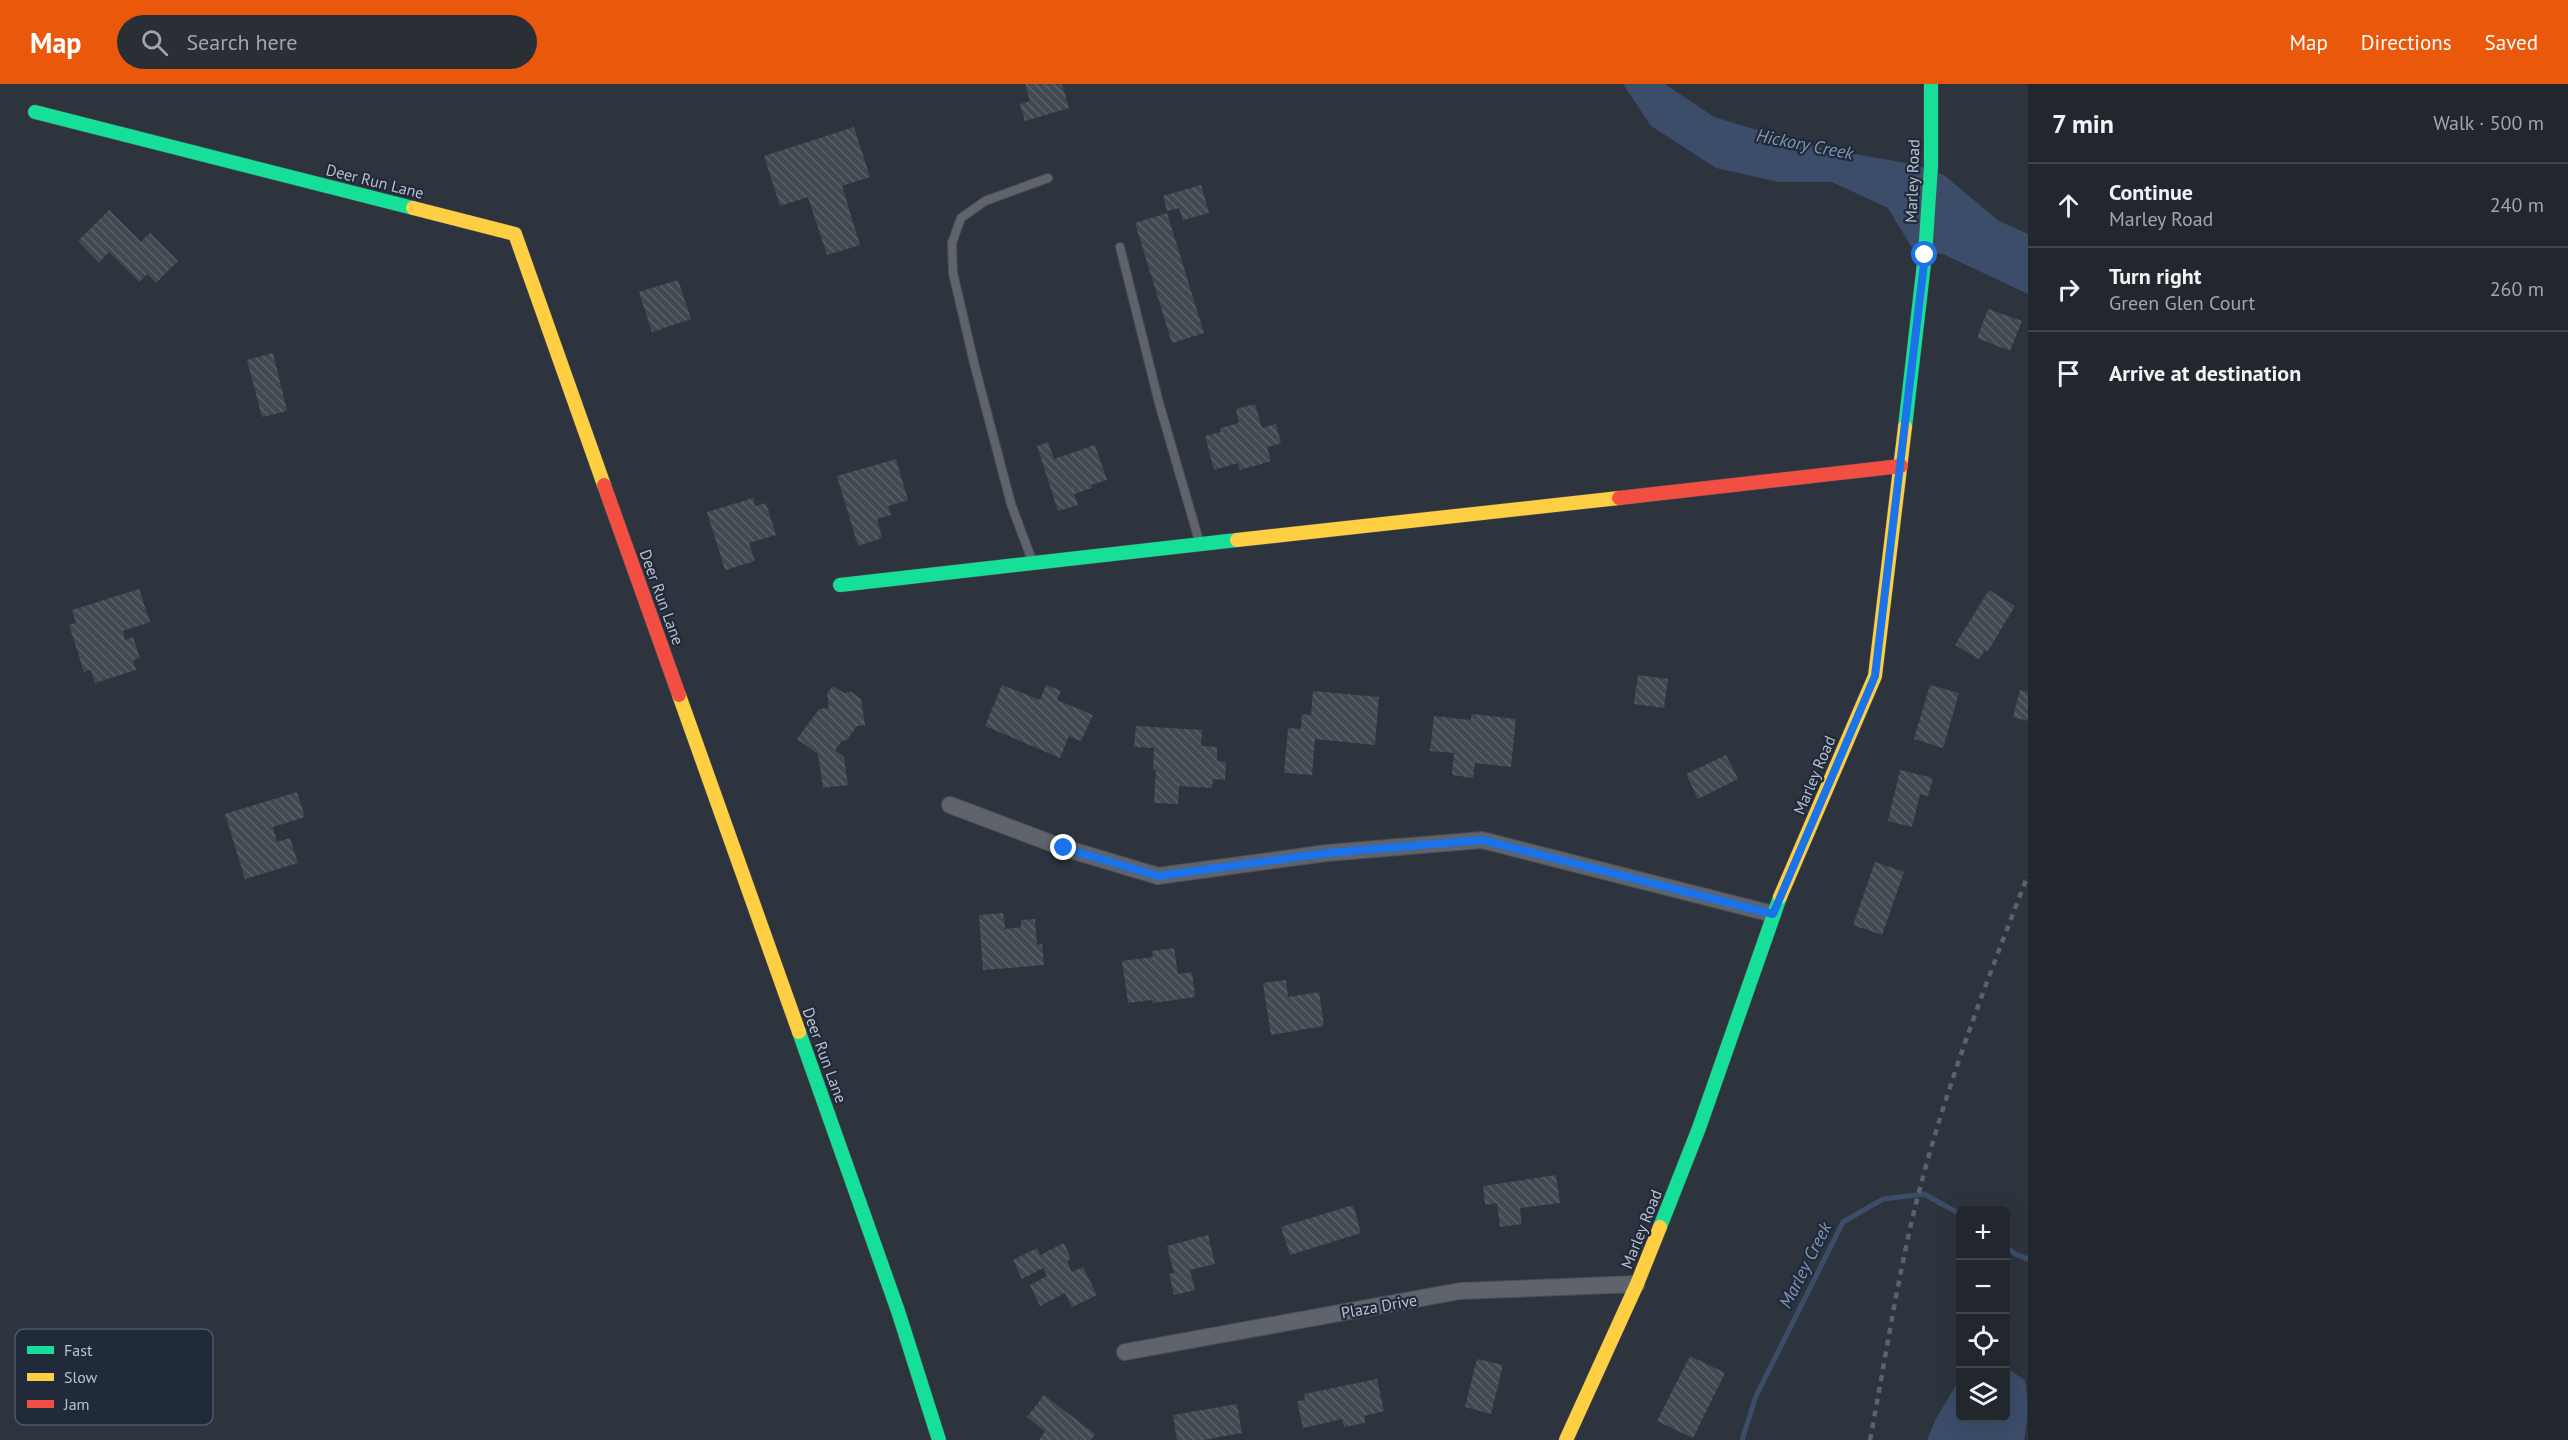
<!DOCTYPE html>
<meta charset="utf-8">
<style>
body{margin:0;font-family:"PT Sans",sans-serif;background:#2a2f36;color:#f1f3f6}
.controls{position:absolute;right:18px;bottom:18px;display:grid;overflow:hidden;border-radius:9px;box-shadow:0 6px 24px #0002}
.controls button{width:54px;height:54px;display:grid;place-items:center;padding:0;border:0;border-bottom:2px solid #3f444a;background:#22272e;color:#f1f3f6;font:30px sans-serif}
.stop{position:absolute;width:18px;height:18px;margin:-14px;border:4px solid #1a73e8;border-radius:50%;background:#fff}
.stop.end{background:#1a73e8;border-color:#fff;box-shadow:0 2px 6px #0008}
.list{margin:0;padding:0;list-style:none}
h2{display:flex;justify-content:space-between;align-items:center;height:78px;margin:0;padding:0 24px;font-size:26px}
h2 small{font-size:20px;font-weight:400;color:#a2a5aa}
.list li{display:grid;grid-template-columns:39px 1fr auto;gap:18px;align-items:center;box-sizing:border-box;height:84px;padding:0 24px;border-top:2px solid #3f444a}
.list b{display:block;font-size:22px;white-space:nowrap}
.list p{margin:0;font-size:20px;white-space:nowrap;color:#a2a5aa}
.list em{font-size:20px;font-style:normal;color:#a2a5aa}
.icon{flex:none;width:33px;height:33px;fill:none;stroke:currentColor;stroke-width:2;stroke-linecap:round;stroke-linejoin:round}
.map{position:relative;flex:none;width:2028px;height:1356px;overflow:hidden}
header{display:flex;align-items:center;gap:36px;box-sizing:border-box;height:84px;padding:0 30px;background:#ea580c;color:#fff}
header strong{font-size:28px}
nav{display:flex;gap:33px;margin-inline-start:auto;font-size:21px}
.search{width:420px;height:54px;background:#2a2f36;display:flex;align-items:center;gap:15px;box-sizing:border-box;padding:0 21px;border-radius:33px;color:#a2a5aa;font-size:22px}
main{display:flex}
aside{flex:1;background:#22272e}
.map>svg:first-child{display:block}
</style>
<header>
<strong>Map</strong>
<div class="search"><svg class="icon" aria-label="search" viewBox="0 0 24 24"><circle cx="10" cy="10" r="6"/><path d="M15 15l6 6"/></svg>Search here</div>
<nav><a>Map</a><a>Directions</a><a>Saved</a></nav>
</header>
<main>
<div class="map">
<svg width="2028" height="1356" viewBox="0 0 2028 1356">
<defs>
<pattern id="building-back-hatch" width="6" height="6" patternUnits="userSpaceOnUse" patternTransform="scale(1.5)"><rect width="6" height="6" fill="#434951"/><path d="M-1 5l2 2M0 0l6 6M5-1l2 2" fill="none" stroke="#5c6169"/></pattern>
</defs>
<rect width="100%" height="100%" fill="#2e343e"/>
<!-- water -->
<g fill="#3c4d6a">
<path d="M1623,0H1665L1714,33L1810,62L1917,81L1944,91L1999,137L2028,150V210L1943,170L1914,167L1888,124L1832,98H1779L1716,84L1651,42Z"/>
<path d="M2006,1284L2025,1296C2028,1315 2028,1338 2024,1356H1927L1935,1337L1960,1294V1334H2006Z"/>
</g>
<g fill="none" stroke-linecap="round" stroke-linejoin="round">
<!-- stream -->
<g stroke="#3c4d6a" stroke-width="5">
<path d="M2006,1162L2015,1170L2028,1175"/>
<path d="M1742,1356L1756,1312L1843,1138L1883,1115L1924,1110L1960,1130"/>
</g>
</g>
<!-- building -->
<g fill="url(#building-back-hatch)">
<path d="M1025,0H1062L1069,24L1025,37L1020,20L1030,17Z"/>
<path d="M854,43L870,93L842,102L860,161L827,171L808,113L780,122L764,72Z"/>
<path d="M1201,101L1209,129L1183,136L1179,124L1167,127L1163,112Z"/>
<path d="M109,126L141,158L150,149L178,177L156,199L147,190L139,198L109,168L99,179L78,157Z"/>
<path d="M1167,129L1204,249L1172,259L1135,139Z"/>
<path d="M678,196L691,235L652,248L639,208Z"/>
<path d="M1988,225L2022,237L2010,267L1977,254Z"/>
<path d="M273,269L287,327L262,333L247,276Z"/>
<path d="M1255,320L1262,344L1276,340L1281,359L1267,363L1271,377L1240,386L1238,379L1214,386L1205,352L1221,348L1220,344L1239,339L1236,325Z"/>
<path d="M1048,358L1054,375L1095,361L1107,396L1091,401L1092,404L1074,410L1078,421L1058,427L1037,362Z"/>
<path d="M896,375L908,416L888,422L891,431L877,435L882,454L858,462L837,392Z"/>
<path d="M753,414L755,422L766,419L776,451L749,459L755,477L725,486L707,428Z"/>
<path d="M139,505L150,538L123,547L125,556L133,553L140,574L133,576L136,586L95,599L91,586L84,588L69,541L76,539L72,526Z"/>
<path d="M1989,506L2015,522L1988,567L1985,566L1979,575L1955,561Z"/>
<path d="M1638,591L1668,595L1664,624L1634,620Z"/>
<path d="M1002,601L1040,616L1046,601L1061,607L1057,616L1093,631L1081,657L1069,652L1060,674L985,642Z"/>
<path d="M1930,601L1959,609L1943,664L1914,655Z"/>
<path d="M833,602L844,609L851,608L861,615L865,641L857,642L847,656L842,657L835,666L844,673L848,701L823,704L818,670L797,655L819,625L829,624L827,609Z"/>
<path d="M2020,606L2028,608V637L2013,633Z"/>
<path d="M1313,607L1379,613L1375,661L1315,655L1312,691L1284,689L1288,644L1301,645L1302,630L1311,631Z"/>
<path d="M1472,630L1516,635L1511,683L1475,679L1473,694L1452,691L1454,669L1430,667L1434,632L1471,636Z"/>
<path d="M1136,642L1202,646L1201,662L1217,663V677L1226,678L1225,696L1213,695L1212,704L1179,702L1178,720L1154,719L1156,686L1153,685L1154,664L1134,663Z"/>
<path d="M1726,671L1738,695L1698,715L1686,690Z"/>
<path d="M1900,686L1933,694L1928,712L1920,710L1912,743L1888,737Z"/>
<path d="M297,708L305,733L273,743L277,758L290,754L298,779L245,795L225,730Z"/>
<path d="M1875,778L1904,788L1882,851L1853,841Z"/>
<path d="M1003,829L1005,845L1021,843V836L1035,835L1037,861L1042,860L1044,881L983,886L979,831Z"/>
<path d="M1174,864L1178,890L1192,888L1195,913L1153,919L1152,916L1128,919L1122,877L1153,873L1152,867Z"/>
<path d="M1286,896L1288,913L1319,908L1324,942L1271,951L1263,899Z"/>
<path d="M1556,1091L1560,1119L1520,1124L1522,1140L1500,1143L1497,1119L1485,1121L1483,1102Z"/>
<path d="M1353,1121L1361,1149L1290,1171L1281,1143Z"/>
<path d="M1208,1151L1215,1180L1190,1186L1195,1206L1174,1211L1169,1190L1174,1189L1167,1162Z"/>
<path d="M1064,1159L1071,1175L1067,1177L1072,1188L1083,1183L1097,1211L1072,1223L1065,1209L1040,1222L1030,1201L1047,1192L1043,1184L1022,1195L1013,1176L1037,1164L1040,1171Z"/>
<path d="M1690,1272L1725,1289L1693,1354L1657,1337Z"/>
<path d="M1477,1275L1503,1281L1491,1330L1465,1323Z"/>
<path d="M1377,1295L1384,1327L1364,1332L1365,1339L1344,1343L1342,1335L1303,1344L1297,1317L1305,1316L1304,1310Z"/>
<path d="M1044,1311L1095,1350L1091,1356H1039L1045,1347L1027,1333Z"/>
<path d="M1237,1320L1242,1349L1202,1356H1177L1173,1331Z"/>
</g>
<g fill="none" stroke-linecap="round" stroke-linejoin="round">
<defs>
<g id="lane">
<path d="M1120,163L1159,319L1200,460"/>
<path d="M1033,479L1011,420L974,279L953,189L952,159L961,134L985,117L1048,94"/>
</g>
<g id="street">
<path d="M950,721L1064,764L1158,792L1327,769L1482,756L1773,830"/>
<path d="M1125,1268L1460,1207L1637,1200"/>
</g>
<g id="fast">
<path d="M35,28L413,124"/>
<path d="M1905,343L1925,171L1931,82V0"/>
<path d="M840,501L1237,456"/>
<path d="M799,948L898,1227L939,1356"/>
<path d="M1660,1143L1699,1044L1780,813"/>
</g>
<g id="slow">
<path d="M413,124L515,150L604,401"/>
<path d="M1237,456L1619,414"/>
<path d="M679,611L799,948"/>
<path d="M1780,813L1875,592L1905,343"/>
<path d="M1566,1356L1637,1200L1660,1143"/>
</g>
<g id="jam">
<path d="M604,401L679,611"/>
<path d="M1619,414L1901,382"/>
</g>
</defs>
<!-- lane casing -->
<use href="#lane" stroke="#4a4f56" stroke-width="10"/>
<!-- street casing -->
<use href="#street" stroke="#4a4f56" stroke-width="18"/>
<!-- fast casing -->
<use href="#fast" stroke="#4a4f56" stroke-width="15"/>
<!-- slow casing -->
<use href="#slow" stroke="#4a4f56" stroke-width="15"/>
<!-- jam casing -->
<use href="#jam" stroke="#4a4f56" stroke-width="15"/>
<!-- lane -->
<use href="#lane" stroke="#5f636b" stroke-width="8"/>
<!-- street -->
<use href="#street" stroke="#5f636b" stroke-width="16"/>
<!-- fast -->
<use href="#fast" stroke="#16e098" stroke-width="14"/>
<!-- slow -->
<use href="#slow" stroke="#ffcf43" stroke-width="14"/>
<!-- jam -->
<use href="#jam" stroke="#f24e42" stroke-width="14"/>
<!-- rail -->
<path stroke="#5d626a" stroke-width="4.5" stroke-dasharray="6 6" stroke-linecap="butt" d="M1870,1356C1884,1283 1895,1209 1912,1136C1940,1018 1984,904 2028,791"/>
</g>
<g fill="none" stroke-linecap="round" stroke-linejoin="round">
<!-- route -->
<path stroke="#1a73e8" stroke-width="8" d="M1064,764L1158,792L1327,769L1482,756L1773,830L1875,592L1925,171"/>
</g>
<g text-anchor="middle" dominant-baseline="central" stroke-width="4.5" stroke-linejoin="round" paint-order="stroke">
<!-- street labels -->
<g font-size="16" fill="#bac1cd" stroke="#202a3a">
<text transform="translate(375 97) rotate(14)">Deer Run Lane</text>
<text transform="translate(1912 97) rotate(-88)">Marley Road</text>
<text transform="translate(662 513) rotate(70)">Deer Run Lane</text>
<text transform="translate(1814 691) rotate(-67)">Marley Road</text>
<text transform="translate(825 971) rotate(70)">Deer Run Lane</text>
<text transform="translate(1641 1145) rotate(-68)">Marley Road</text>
<text transform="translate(1379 1222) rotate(-10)">Plaza Drive</text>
</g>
<!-- water labels -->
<g font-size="18" font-style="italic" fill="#8196b4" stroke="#202a3a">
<text transform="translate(1805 60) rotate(11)">Hickory Creek</text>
<text transform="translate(1805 1181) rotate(-63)">Marley Creek</text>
</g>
</g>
<!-- legend -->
<rect x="15" y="1245" width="198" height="96" rx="9" fill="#202a3a" stroke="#4e5766" stroke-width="1.5"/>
<rect x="27" y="1262" width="27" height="8" fill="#16e098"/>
<rect x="27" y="1289" width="27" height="8" fill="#ffcf43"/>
<rect x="27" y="1316" width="27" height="8" fill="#f24e42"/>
<g font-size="16" fill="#bac1cd">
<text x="64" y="1272">Fast</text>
<text x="64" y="1299">Slow</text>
<text x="64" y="1326">Jam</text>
</g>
</svg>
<div class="controls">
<button>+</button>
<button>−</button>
<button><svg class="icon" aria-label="locate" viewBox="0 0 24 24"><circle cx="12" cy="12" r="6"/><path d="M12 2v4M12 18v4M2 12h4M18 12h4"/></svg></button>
<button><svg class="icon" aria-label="layers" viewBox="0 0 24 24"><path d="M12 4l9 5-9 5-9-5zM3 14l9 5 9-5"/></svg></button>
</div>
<div class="stop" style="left:1925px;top:171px"></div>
<div class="stop end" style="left:1064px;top:764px"></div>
</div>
<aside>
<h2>7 min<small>Walk · 500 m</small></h2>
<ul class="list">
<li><svg class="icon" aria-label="ahead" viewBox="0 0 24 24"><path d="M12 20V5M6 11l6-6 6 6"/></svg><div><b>Continue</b><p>Marley Road</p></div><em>240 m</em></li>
<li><svg class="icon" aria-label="right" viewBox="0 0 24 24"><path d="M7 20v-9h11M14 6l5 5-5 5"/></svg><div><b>Turn right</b><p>Green Glen Court</p></div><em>260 m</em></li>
<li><svg class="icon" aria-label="arrive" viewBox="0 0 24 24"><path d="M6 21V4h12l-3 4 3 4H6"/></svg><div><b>Arrive at destination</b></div></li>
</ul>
</aside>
</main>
